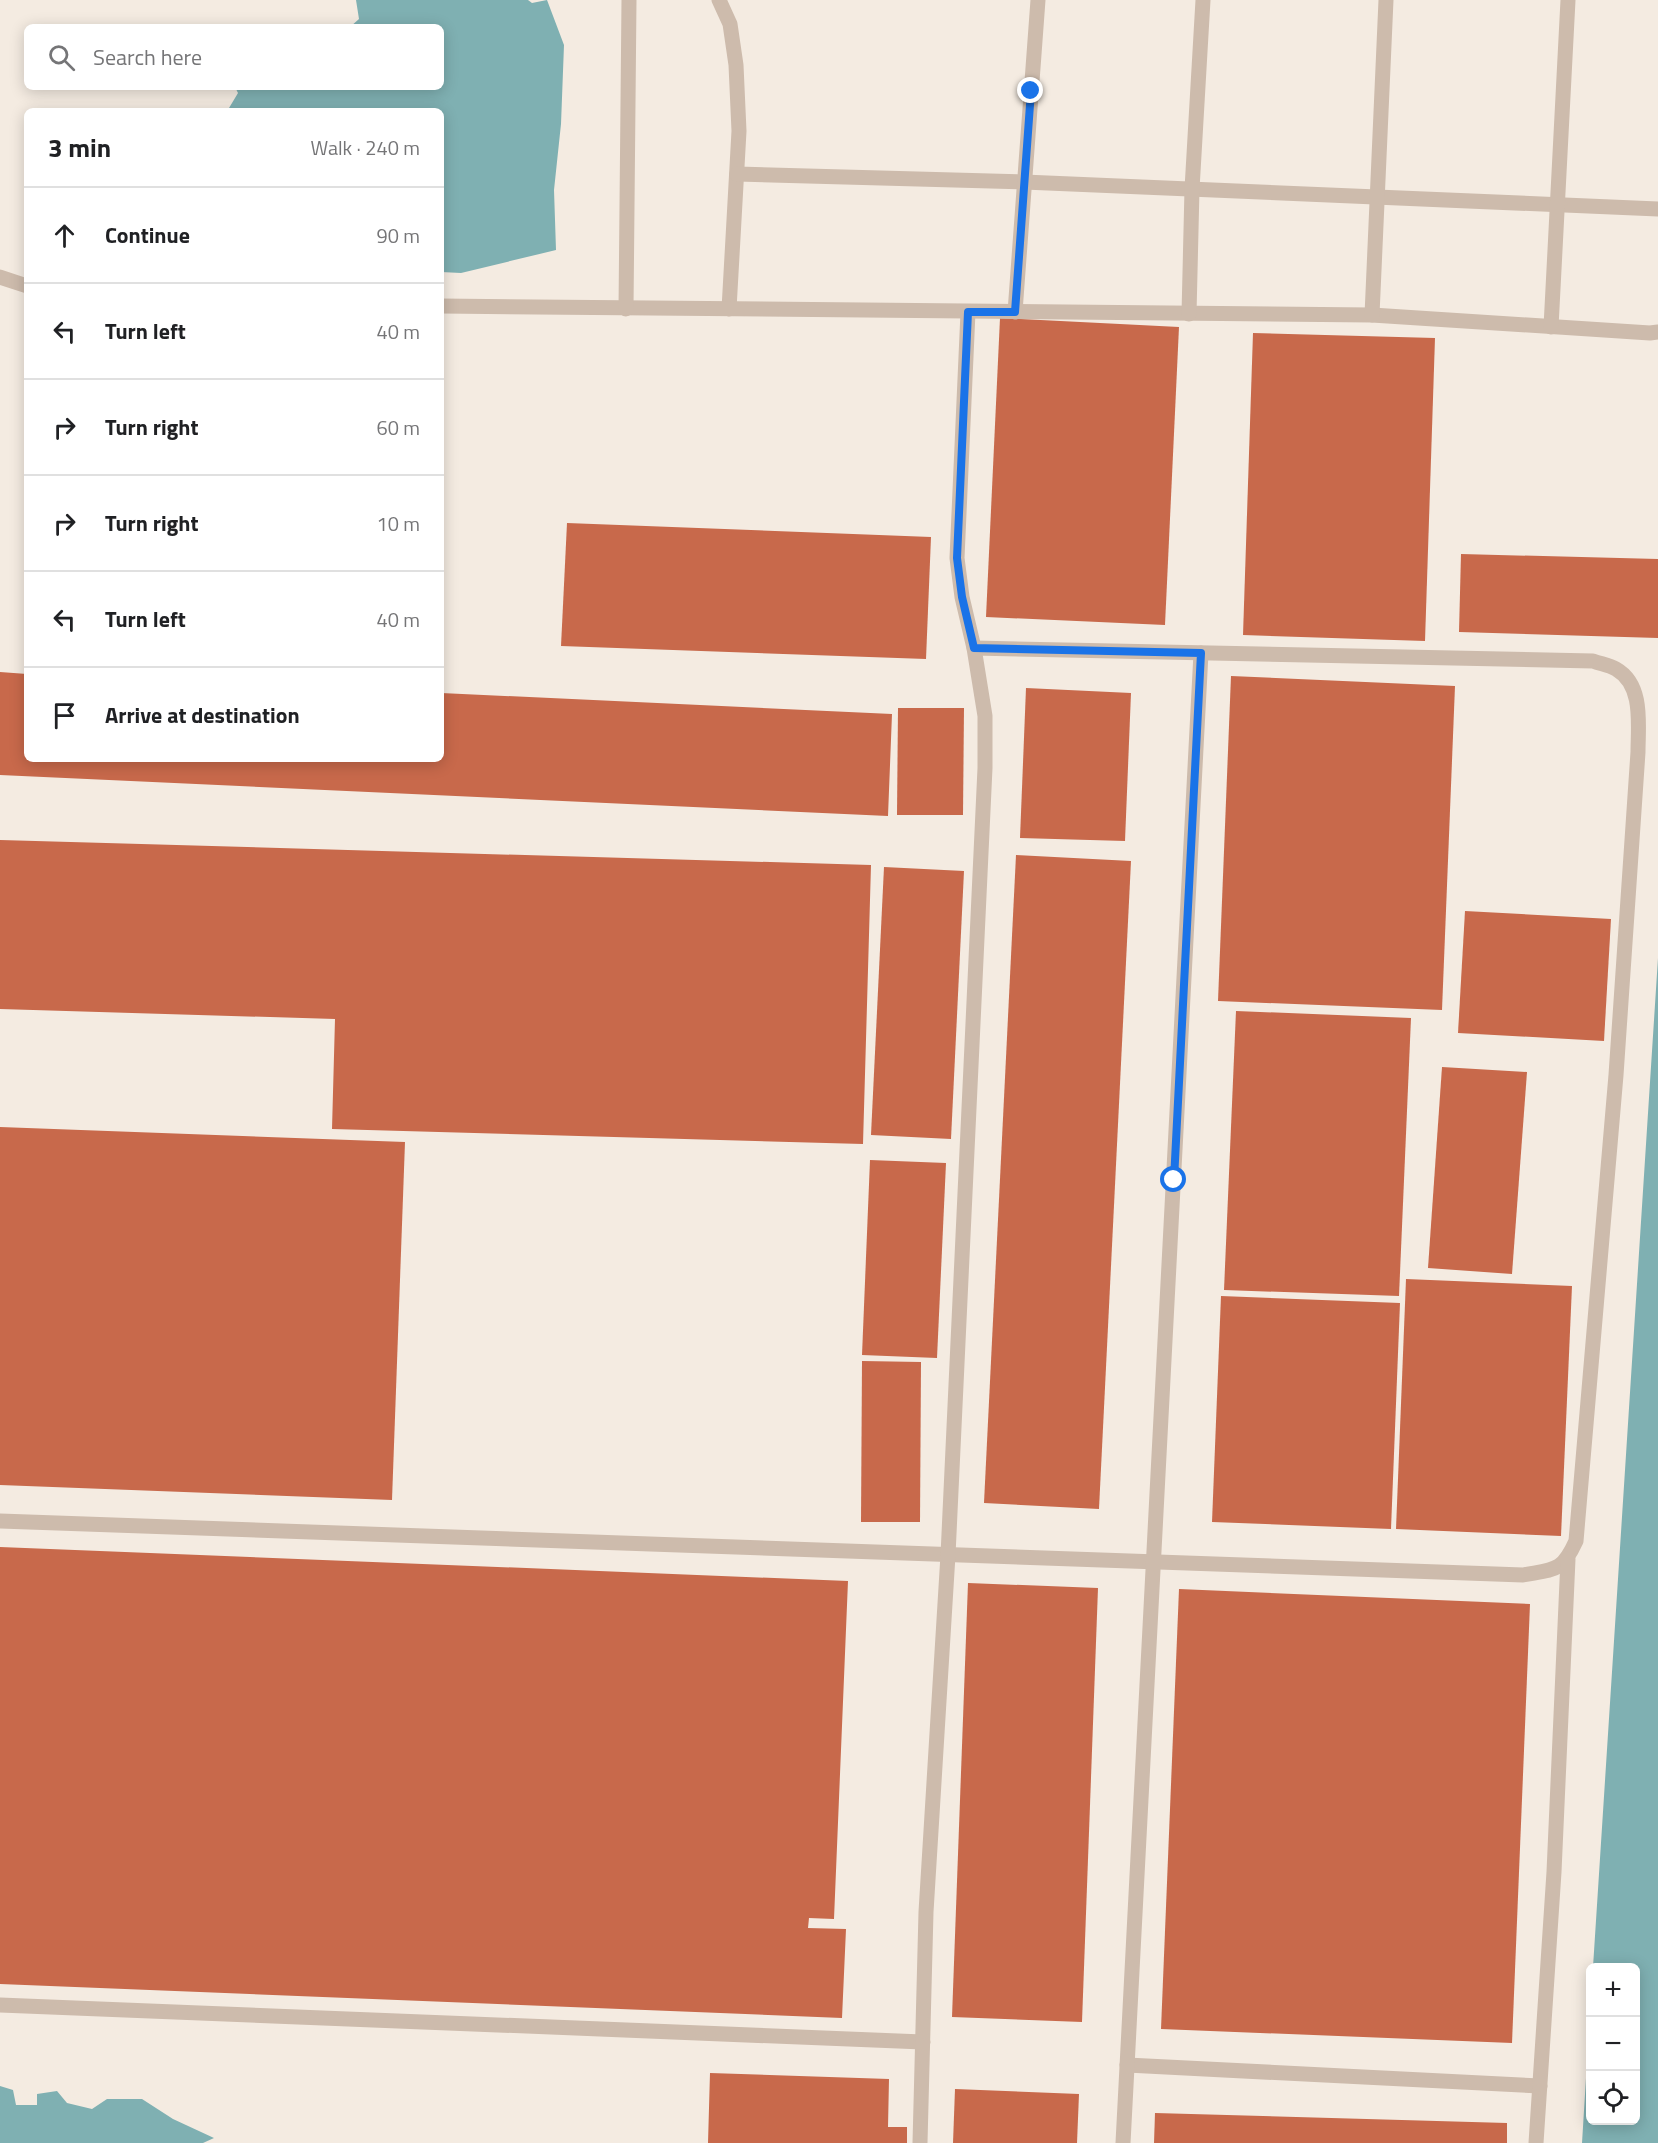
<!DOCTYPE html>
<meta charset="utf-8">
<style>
body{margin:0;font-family:"Titillium Web",sans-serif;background:#f2f2f2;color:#202124}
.controls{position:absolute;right:18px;bottom:18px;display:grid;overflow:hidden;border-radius:9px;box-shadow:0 3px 15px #0003}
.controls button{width:54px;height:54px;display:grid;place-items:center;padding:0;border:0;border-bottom:2px solid #e0e0e0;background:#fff;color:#202124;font:30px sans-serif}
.stop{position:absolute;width:18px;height:18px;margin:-14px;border:4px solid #1a73e8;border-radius:50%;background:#fff}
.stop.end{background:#1a73e8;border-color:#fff;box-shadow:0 2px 6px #0008}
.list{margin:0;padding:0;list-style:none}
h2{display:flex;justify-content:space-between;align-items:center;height:78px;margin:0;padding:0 24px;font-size:26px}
h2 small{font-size:20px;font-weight:400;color:#757577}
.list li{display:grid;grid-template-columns:39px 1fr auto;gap:18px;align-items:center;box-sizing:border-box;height:96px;padding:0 24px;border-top:2px solid #e0e0e0}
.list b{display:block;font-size:22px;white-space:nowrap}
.list em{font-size:20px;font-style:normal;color:#757577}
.icon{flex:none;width:33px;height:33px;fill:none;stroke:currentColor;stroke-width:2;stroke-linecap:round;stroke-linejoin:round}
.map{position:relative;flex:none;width:1658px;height:2143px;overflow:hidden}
.search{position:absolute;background:#fff;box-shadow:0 3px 15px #0003;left:24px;top:24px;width:420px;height:66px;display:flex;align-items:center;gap:15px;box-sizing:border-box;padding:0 21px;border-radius:9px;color:#757577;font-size:22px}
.panel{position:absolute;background:#fff;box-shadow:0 3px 15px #0003;left:24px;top:108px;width:420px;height:654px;border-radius:9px}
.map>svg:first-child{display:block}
</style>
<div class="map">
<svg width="1658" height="2143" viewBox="0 0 1658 2143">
<rect width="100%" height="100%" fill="#f4ebe1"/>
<!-- water -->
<g fill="#7fb0b2">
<path d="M356,0H528L532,3L547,0L564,45L561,124L554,190L556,250L461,273L441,272V111H208L229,108L238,93L235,87H441V27H350L359,19Z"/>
<path d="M1658,958V2143H1582L1590,2013V2120H1636V1968L1593,1967Z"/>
<path d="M0,2086L13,2090L16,2105H37V2094L57,2091L67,2103L92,2109L107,2099H142L173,2119L214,2138L203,2143H0Z"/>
</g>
<!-- building -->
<g fill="#c8694b">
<path d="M1000,318L1179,327L1165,625L986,617Z"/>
<path d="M1253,333L1435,338L1425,641L1243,635Z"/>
<path d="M567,523L931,537L926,659L561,646Z"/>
<path d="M1461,554L1658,559V638L1459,632Z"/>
<path d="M0,672L27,674V759H441V693L892,714L888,816L0,775Z"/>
<path d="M1231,676L1455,686L1442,1010L1218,1001Z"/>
<path d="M1026,688L1131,693L1125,841L1020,838Z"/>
<path d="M898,708H964L963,815H897Z"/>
<path d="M0,840L871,865L863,1144L332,1129L335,1019L0,1009Z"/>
<path d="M1016,855L1131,861L1099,1509L984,1503Z"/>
<path d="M884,867L964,871L951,1139L871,1135Z"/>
<path d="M1465,911L1611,919L1604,1041L1458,1033Z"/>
<path d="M1236,1011L1411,1018L1399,1296L1224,1290Z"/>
<path d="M1442,1067L1527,1072L1512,1274L1428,1268Z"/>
<path d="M0,1127L405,1142L392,1500L0,1485Z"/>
<path d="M870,1160L946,1163L937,1358L862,1355Z"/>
<path d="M1406,1279L1572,1286L1561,1536L1396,1529Z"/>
<path d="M1221,1296L1400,1303L1391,1529L1212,1522Z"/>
<path d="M862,1361L921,1362L920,1522H861Z"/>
<path d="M0,1547L848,1581L834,1919L809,1918L808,1928L846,1929L842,2018L0,1984Z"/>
<path d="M968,1583L1098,1588L1082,2022L952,2017Z"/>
<path d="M1179,1589L1530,1604L1512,2043L1161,2029Z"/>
<path d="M710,2073L889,2079L888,2127H907V2143H708Z"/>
<path d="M955,2089L1079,2094L1077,2143H953Z"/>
<path d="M1155,2113L1507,2123V2143H1154Z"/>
</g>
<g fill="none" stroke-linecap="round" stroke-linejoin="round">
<!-- service -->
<g stroke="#cdbbac" stroke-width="15">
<path d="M0,1521L1523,1575C1555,1569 1562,1572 1576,1541L1616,1075L1638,752C1638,725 1644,685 1616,669C1609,665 1601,664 1593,661L974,648"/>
<path d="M0,2005L923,2042"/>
<path d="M1127,2065L1540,2086"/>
<path d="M920,2143L926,1912L948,1555L985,768V716L974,648L962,597L957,558L968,312"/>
<path d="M1123,2143L1201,653"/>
<path d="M1536,2143L1554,1872L1568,1559"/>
</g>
<!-- minor -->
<g stroke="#cdbbac" stroke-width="15">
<path d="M719,0L730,24L736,65L739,131L729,309"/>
<path d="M737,174L1024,182L1658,209"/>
<path d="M0,277L27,286"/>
<path d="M441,306L1372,315L1650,333L1658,332"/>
<path d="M626,309L629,0"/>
<path d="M1015,312L1038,0"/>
<path d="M1189,314L1192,189L1203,0"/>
<path d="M1372,315L1386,0"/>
<path d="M1551,327L1568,0"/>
</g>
</g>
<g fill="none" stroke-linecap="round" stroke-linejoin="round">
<!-- route -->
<path stroke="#1a73e8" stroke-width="8" d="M1031,91L1015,312H968L957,558L962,597L974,648L1201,653L1174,1180"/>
</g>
</svg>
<div class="controls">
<button>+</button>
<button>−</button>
<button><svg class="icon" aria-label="locate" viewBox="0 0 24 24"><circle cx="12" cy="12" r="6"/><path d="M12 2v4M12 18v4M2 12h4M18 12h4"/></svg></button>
</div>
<div class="stop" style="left:1174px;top:1180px"></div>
<div class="stop end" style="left:1031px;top:91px"></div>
<div class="search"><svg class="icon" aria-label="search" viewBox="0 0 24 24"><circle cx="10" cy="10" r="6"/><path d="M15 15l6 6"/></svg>Search here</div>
<section class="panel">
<h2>3 min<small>Walk · 240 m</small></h2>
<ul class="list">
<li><svg class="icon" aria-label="ahead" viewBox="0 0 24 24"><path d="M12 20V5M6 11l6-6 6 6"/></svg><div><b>Continue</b></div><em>90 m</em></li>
<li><svg class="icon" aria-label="left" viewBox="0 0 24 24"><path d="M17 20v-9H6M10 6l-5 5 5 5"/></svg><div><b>Turn left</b></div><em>40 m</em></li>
<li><svg class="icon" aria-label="right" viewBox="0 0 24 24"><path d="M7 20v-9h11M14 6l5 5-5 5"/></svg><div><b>Turn right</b></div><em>60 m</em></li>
<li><svg class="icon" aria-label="right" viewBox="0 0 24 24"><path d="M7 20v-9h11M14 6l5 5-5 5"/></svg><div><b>Turn right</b></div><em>10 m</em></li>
<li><svg class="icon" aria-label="left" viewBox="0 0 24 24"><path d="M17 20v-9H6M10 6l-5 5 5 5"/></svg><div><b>Turn left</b></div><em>40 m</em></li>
<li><svg class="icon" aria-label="arrive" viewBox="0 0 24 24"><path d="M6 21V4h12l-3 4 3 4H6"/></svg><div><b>Arrive at destination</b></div></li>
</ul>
</section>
</div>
